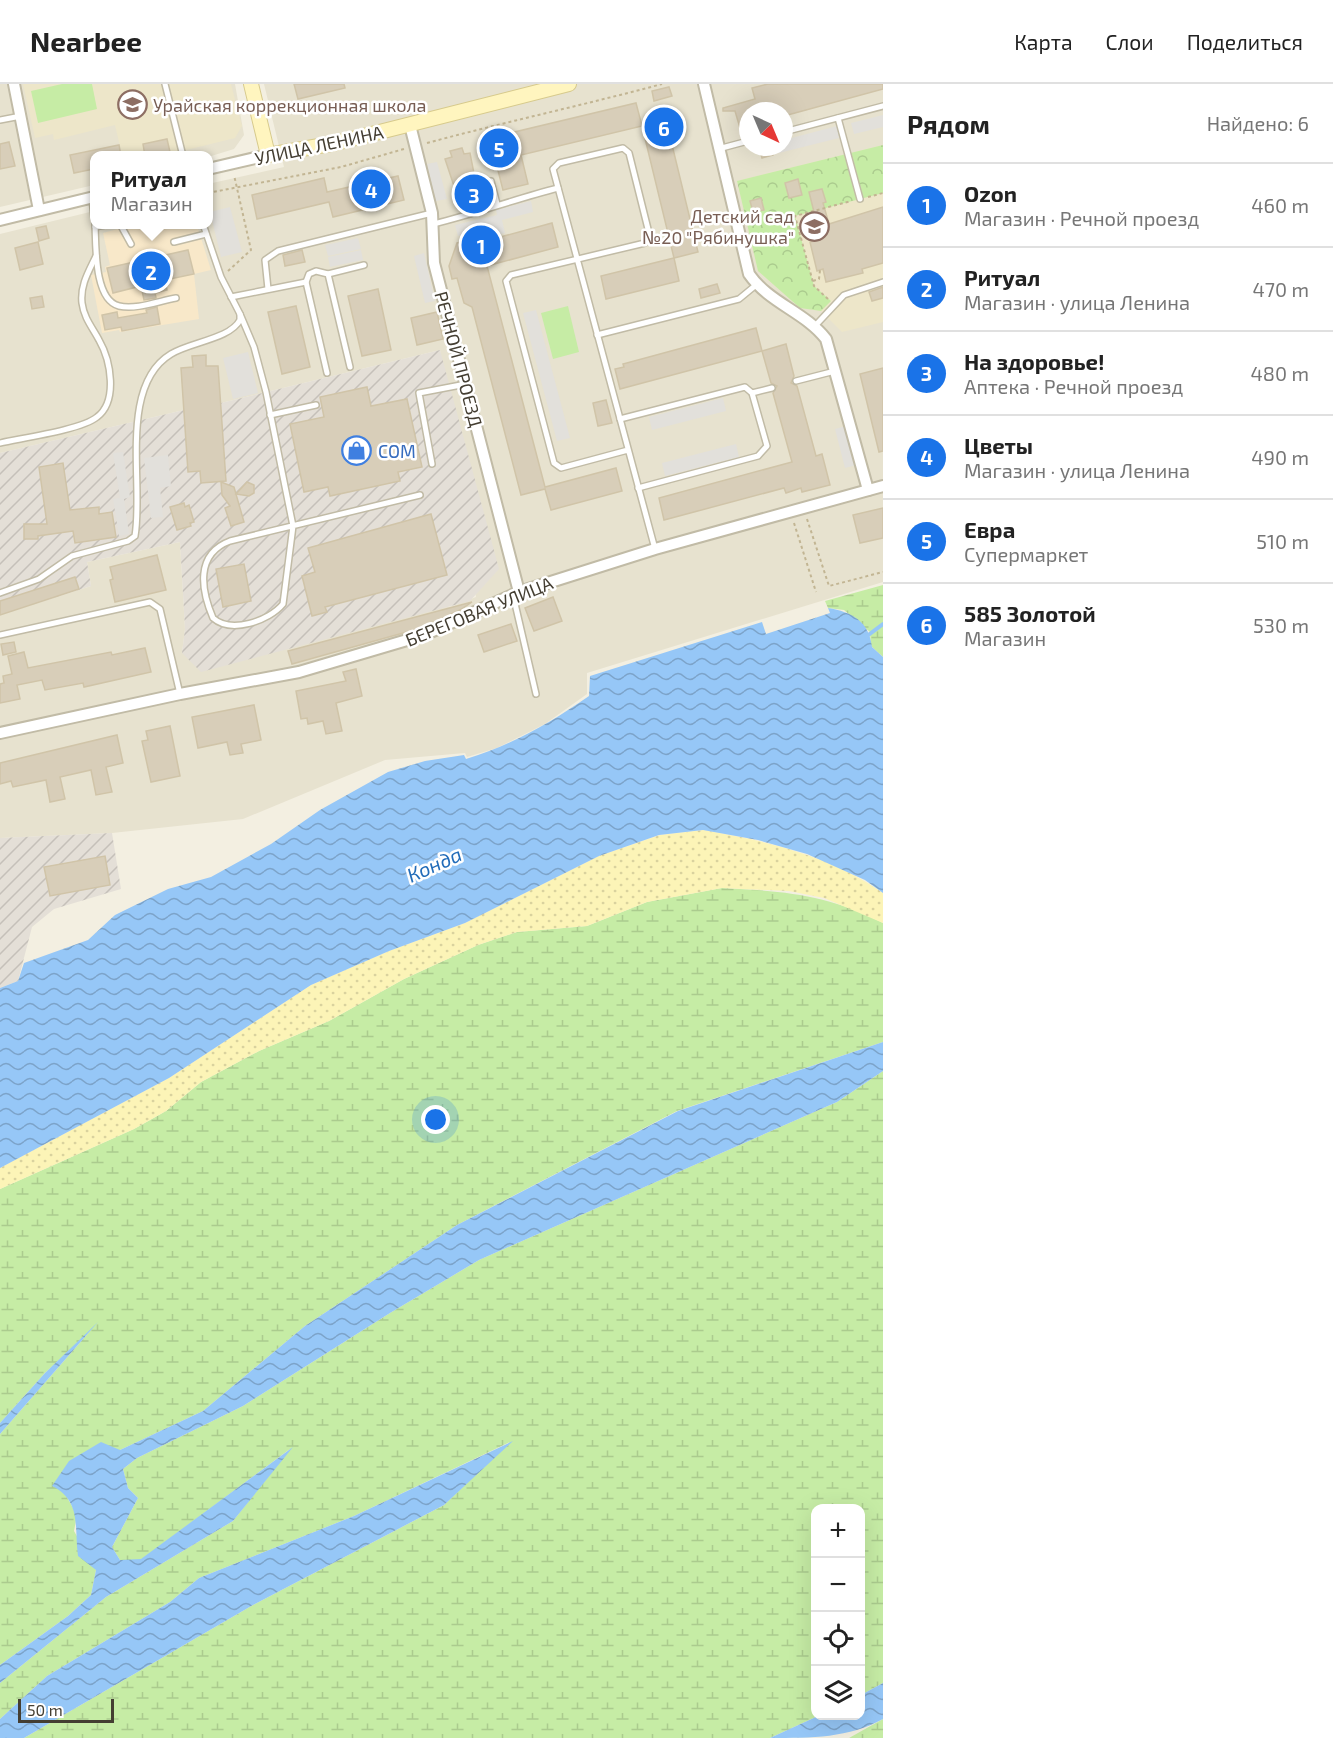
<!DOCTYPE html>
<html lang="ru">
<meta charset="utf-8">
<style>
body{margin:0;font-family:"Exo 2",sans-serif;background:#f2f2f2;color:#222}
.controls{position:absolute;right:18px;bottom:18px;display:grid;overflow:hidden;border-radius:12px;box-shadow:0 6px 24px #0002}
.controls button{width:54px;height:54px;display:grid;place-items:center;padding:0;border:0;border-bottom:2px solid #e0e0e0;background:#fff;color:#222;font:30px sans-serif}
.compass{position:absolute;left:739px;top:18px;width:54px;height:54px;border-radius:50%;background:#fff;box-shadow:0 6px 24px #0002;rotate:136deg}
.scale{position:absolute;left:18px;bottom:15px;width:96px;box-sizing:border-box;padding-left:6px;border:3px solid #443e32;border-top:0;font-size:16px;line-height:21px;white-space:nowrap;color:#443e32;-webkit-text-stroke:4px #fff;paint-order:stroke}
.you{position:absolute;left:436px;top:1036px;width:21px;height:21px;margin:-15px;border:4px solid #fff;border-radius:50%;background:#1a73e8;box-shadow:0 0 0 9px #1a73e833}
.badge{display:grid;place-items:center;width:39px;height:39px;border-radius:50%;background:#1a73e8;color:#fff;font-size:20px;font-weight:700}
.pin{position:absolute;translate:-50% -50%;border:3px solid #fff;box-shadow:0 2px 6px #0006}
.popup{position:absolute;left:90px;top:67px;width:123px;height:78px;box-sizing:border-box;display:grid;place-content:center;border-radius:12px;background:#fff;filter:drop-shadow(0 2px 4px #0005);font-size:20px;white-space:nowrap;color:#767676}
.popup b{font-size:22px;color:#222}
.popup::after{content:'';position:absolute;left:50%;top:100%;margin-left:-12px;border:12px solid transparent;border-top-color:#fff}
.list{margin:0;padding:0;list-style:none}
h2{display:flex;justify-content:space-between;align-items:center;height:78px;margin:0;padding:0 24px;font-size:26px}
h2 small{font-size:20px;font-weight:400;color:#767676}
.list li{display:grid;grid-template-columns:39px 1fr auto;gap:18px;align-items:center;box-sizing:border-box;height:84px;padding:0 24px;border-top:2px solid #e0e0e0}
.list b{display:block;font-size:22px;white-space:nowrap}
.list p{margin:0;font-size:20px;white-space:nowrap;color:#767676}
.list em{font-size:20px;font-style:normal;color:#767676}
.icon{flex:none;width:33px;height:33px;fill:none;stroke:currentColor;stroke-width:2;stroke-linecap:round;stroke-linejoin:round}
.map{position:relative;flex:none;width:883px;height:1654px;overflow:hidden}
header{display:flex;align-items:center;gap:36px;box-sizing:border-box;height:84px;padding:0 30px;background:#fff;border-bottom:2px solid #e0e0e0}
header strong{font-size:28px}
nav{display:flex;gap:33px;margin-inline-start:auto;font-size:21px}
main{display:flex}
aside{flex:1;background:#fff}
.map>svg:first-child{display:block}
</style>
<header>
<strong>Nearbee</strong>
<nav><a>Карта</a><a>Слои</a><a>Поделиться</a></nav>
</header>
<main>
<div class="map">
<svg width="883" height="1654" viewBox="0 0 883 1654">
<defs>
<pattern id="industrial-furrows" width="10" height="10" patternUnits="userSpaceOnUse" patternTransform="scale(1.5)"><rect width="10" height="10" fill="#e4dfd7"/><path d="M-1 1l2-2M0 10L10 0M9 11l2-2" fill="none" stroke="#c5c0b9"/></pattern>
<pattern id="forest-crowns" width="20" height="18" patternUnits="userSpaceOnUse" patternTransform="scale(1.5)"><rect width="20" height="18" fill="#c6eca5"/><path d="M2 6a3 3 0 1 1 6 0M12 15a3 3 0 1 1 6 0" fill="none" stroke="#abcb8e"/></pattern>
<pattern id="wetland-marsh" width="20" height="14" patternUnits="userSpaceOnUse" patternTransform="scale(1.5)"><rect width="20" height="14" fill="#c6eca5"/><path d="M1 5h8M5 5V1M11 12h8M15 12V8" fill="none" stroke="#abcb8e"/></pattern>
<pattern id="sand-dots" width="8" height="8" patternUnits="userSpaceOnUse" patternTransform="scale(1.5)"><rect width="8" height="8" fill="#fcf4b7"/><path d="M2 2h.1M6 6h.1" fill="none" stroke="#d9d29e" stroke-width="1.8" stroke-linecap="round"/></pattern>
<pattern id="water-waves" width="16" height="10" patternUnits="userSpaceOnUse" patternTransform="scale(1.5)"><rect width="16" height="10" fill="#96c7f7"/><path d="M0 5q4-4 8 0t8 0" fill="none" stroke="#7ca3c9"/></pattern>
</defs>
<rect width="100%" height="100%" fill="#f3efe1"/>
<!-- residential -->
<g fill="#e7e2cf" fill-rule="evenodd">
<path d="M0,0H235L244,51L234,65L208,73L94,72V101L0,123Z"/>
<path d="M264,0H883V498L587,589V610L545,640L497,664L467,673L465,669L385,676L243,735L112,749L0,754V531L91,502L87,478L180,458L185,545L182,569L453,522L476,513L440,266L221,319L193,283L184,326L0,369V150L94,127V140H208V100L284,83ZM748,27H784V63H748Z"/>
</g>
<!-- commercial -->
<path fill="#f8e8c9" d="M136,140L197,141L211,186L194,190L199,235L120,248L119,246L102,249L91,191L106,188L105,183L110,181L103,149Z"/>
<!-- industrial -->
<g fill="url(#industrial-furrows)">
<path d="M440,266L499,485L470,517L201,588L182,569L185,545L180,458L87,478L91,502L0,531V369L184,326L181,284L193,283L192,272L206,271L207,282H218L221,319Z"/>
<path d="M112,749L121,805L54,825L32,843L18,897L0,904V754Z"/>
</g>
<!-- education -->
<g fill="#ede6c9">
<path d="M23,0H231L242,42L235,54L182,67L164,71H122L115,41L54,56L53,50L35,54Z"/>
<path d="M883,61V238L842,248L821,227L800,224L758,187L737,97Z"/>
</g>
<!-- forest -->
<path fill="url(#forest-crowns)" d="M883,61V109L795,132L814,202L831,217L821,227L800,224L758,187L737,97Z"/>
<!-- wetland -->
<g fill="url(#wetland-marsh)">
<path d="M883,501V573L871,562L870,548L844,526L828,524L825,517Z"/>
<path d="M722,804C782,807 828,810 883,839V958L677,1027L457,1141L305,1242L203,1327L120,1366L64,1408L77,1431L74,1447L96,1486L91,1511L68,1532L0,1581V1350L91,1246L45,1289L0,1339V1105L134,1045L166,1027L201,998L259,967L329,937L404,895L478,861L517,848L587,842L647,818Z"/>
<path d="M883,987V1599L861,1611L860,1424H816V1632H818L770,1654H24L253,1521L444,1421L510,1358L354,1432L199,1494L170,1518L47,1592L0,1635V1599L106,1513L233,1437L290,1365L141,1476H120L112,1463L138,1414L128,1404L123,1385L137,1374L243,1322L390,1229L479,1176L837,1018Z"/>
<path d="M883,1635V1654H849Z"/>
</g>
<!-- sand -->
<path fill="url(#sand-dots)" d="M703,746C766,757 829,771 883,809V839L824,814L789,807L722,804L647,818L587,842L517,848L478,861L404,895L329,937L259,967L201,998L166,1027L134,1045L0,1105V1084L169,994L311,901L389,867L465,839L599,772L660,751Z"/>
<!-- pitch -->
<g fill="#c6eca5">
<path d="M62,0H92L97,25L38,39L31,7Z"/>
<path d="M568,222L579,268L553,275L541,229Z"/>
</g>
<!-- parking -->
<g fill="#e2e0db">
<path d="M883,31V43L854,50L851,39Z"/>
<path d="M837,42L839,54L779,69L777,63H784V56Z"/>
<path d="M437,78L447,115L436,117L427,80Z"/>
<path d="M531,117L533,128L502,136L505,149L481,155L479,146L458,152L455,141L497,131L496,126Z"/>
<path d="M230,123L242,168L221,173L210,128Z"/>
<path d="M358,154L361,165L328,172L325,161Z"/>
<path d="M361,166L363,176L330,183L328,173Z"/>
<path d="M424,169L435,217L425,219L414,172Z"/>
<path d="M536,226L570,354L557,357L523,229Z"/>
<path d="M248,268L258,309L233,315L223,274Z"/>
<path d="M723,314L726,327L652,346L649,333Z"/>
<path d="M846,342L856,381L845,384L835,345Z"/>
<path d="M736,360L739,373L665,392L662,379Z"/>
<path d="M123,368L130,413L124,415L129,450L119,452L113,415L120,414L113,369Z"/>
<path d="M168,371L171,402L160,404L163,433L151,434L144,374Z"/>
</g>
<!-- water -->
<g fill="url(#water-waves)">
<path d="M828,524C852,528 869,537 872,563L883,573V809L865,796L807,770L758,756L703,746L659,751L599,772L465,839L389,867L311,901L169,994L0,1084V904L18,897L24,879L88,856L115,831L168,805L211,793L271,760L320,726L388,688L425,677L464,671L466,675C512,661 550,639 589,612L590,592L762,538L766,550L830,529Z"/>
<path d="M883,958V987L837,1018L479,1176L390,1229L243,1322L137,1374L123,1385L128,1404L138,1414L112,1463L120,1476L141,1475L293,1363L233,1437L106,1513L0,1599V1581L68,1532L91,1511L96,1486L78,1472C74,1443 82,1417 52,1402L69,1377L101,1358L120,1366L203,1327L305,1242L457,1141L678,1027Z"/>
<path d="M98,1238L0,1350V1339L45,1289Z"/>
<path d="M513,1357L444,1421L253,1521L24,1654H0V1635L47,1592L170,1518L199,1494L354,1432Z"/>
<path d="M883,1599V1635C849,1654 812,1654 770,1654L818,1632H860L861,1611Z"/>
</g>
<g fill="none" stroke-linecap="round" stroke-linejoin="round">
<!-- stream -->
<path stroke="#96c7f7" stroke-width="4" d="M867,552L883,540"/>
</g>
<!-- building -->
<g fill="#d8ceb9" stroke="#d0c4a8" stroke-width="1.5">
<path d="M294,0H344L345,4L298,15Z"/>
<path d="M768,0H883V5L784,32V27H748V41L740,44L735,27H723V24L755,15L752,4Z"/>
<path d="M669,3L672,12L654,17L652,7Z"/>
<path d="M636,19L642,42L521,71L528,100L503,106L489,51L509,46L510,49Z"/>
<path d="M666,36L698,168L674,174L642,42Z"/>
<path d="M167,55L170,68L145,72L143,60Z"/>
<path d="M9,58L15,82L0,85V60Z"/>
<path d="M119,61L121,72H94V85L74,89L70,71Z"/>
<path d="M759,63H771L773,71L762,74Z"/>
<path d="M462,64L464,70L470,69L479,115L460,120L445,75L452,73L450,67Z"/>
<path d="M398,92L404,116L333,133L329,118L257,135L252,111L324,94L327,108Z"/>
<path d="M798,95L802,111L789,114L785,99Z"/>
<path d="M822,105L826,118L823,119L829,140L883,123V179L862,185L863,189L826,198L823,185L817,187L810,158L816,157L812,141L817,140L809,108Z"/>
<path d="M761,114L764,126L753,128L750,117Z"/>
<path d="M552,139L558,163L487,182L545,403L616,384L622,407L551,426L545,405L521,411L472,223L464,219L457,194L452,195L449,182L457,159L477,154L482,158Z"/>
<path d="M46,142L49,154L39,157L36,144Z"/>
<path d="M38,158L43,180L20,186L15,164Z"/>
<path d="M188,166L194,190L165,196L167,206L155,209L156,214L144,216L141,202L113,209L107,184Z"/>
<path d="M302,166L305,178L285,182L283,171Z"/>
<path d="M674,174L679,197L606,215L601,192Z"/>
<path d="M717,200L720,209L701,214L699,205Z"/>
<path d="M883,203V214L872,217L869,208Z"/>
<path d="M378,205L391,266L362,272L348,212Z"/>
<path d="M42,212L44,223L32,225L30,214Z"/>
<path d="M296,222L310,283L282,290L268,228Z"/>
<path d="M157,223L160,240L122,247L121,243L105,246L102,231L117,228L118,234L147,229L146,226Z"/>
<path d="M437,228L443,255L417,261L411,234Z"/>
<path d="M756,244L762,267L620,305L615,285L624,283L623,280Z"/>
<path d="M786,260L794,292L791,299L797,302L816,372L822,370L830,401L802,408L801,404L786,409L784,404L664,436L659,414L792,378L773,309L777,302L771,299L762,267Z"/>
<path d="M206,271V282H218L226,397L201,399L200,387L188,388L181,284L193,283L192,272Z"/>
<path d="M883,284V367L879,368L860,290Z"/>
<path d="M367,303L371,322L407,315L422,383L398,388L400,397L330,412L328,403L304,408L290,340L324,333L320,313Z"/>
<path d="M606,316L612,339L598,342L593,319Z"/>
<path d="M63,379L70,426L99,423V430L112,428L116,453L75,459L73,447L38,452V455H24V440H47L39,383Z"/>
<path d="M221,398L234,403L244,438L231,442L225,424L230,422L222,411Z"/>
<path d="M247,398L254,401V409L249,412L236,410Z"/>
<path d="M184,419L185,423L189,421L194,438L190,439L191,442L177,446L170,423Z"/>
<path d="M883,424V454L860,459L853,431Z"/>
<path d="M431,430L447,491L325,523L327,528L312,532L302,492L315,488L308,464Z"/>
<path d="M157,471L166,506L115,518L110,496L113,495L110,483Z"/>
<path d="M244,480L251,517L223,523L216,485Z"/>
<path d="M75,493L79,505L0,531V517Z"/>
<path d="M553,513L562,537L534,547L525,524Z"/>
<path d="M472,518L460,526L421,544L292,580L288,567Z"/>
<path d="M511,540L517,557L484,568L478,551Z"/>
<path d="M14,558L16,568L3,571L1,560Z"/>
<path d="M145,564L151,588L84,603L83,599L45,606L42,596L17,601L20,615L0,619V600L4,599L3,592L12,590L8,572L24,568L28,584L111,568L112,571Z"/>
<path d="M356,585L362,612L336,619L342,647L326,650L323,637L308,640L307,634L301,635L296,607L346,597L343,588Z"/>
<path d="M254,621L261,656L241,660L243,669L230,671L227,658L198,664L192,633Z"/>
<path d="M170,642L180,692L151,698L142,657L148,656L146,647Z"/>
<path d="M117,651L123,679L106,683L112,708L96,711L91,686L60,693L65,715L50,718L46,696L13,703L11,697L0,700V679Z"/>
<path d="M105,772L110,801L50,812L44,783Z"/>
</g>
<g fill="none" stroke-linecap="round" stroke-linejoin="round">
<defs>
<g id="service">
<path d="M165,0L183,72"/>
<path d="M838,34L860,115"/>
<path d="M0,36L21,32"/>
<path d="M784,48L883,22"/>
<path d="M718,65L748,57"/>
<path d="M491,97L497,120"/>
<path d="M92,114L94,134"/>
<path d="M95,140C96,162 94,216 119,222C136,226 159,217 176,214"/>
<path d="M120,140L131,160"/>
<path d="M433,140C475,130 515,115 558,104"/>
<path d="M95,143L109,140"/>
<path d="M174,158L206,150"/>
<path d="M328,190L364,181"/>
<path d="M306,198L309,190L316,187L328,190L350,283"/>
<path d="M268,205L265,176L278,167L432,129"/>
<path d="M231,213L306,198L327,289"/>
<path d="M240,230L254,263L266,308L293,442L283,520C269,537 231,550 213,534C201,506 195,470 230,457L420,411"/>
<path d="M814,243L844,211L883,198"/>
<path d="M597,251L739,215L756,201"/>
<path d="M796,297L835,287"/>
<path d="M752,309L772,304"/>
<path d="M270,331L316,321"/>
<path d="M620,335L745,303L752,309L767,362L758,372L638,404"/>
<path d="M0,359C22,354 81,346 97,333C118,317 111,277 99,256C92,243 84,234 82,219C80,201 89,187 96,172"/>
<path d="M628,366L561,384L554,379L506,197L511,191L645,159L650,153L629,69L623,64L559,79L553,85L655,465"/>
<path d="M432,380L419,309L466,300"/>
<path d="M0,509L39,495L72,472L128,457L135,452C144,400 118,302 171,270C190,258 230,255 240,236V230L221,193L203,140"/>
<path d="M513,511L536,610"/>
<path d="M0,551L150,518L160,525L180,610"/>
</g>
<g id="minor">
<path d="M14,0L39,126"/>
<path d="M704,0L749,190C769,219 805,228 826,255L868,406"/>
<path d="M410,41L432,129L434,179L519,508"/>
<path d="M208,85L268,71"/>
<path d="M0,136L94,113"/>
<path d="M0,649L180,610L299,588L424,551L519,508L655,465L883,402"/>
</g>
<path id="secondary" d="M251,0L268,71L336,59L569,0"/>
</defs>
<!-- service casing -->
<use href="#service" stroke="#c1bba6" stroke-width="8"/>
<!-- minor casing -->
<use href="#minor" stroke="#c1bba6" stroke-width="14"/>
<!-- secondary casing -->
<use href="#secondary" stroke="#d7ca8c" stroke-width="16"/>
<!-- path -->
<g stroke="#c2b593" stroke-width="2" stroke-dasharray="3 3" stroke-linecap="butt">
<path d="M427,59C505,38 584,21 662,0"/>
<path d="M208,109L341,83L404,65"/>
<path d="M868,113L883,109"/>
<path d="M228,187L251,166L234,91"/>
<path d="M813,197L819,195L820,186"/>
<path d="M828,215L814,202L795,132L851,117"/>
<path d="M807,435L829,502L883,488"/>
<path d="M794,439L816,508"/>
</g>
<!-- service -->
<use href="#service" stroke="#fff" stroke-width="5"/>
<!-- minor -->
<use href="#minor" stroke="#fff" stroke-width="10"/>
<!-- secondary -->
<use href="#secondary" stroke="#fff5bf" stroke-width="14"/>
</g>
<!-- icons -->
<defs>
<symbol id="school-ring" viewBox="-11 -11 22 22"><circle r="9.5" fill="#fff" stroke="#8d6e63" stroke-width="1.5"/><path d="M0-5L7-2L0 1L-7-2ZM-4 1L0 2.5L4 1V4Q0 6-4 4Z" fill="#8d6e63"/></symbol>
<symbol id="shop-ring" viewBox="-11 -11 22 22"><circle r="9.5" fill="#fff" stroke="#3f7fe0" stroke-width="1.5"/><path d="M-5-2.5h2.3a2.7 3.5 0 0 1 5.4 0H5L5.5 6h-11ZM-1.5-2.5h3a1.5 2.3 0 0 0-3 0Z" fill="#3f7fe0"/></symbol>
</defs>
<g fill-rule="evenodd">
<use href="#school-ring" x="116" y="4" width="33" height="33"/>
<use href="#school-ring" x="798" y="126" width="33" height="33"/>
<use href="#shop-ring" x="340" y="350" width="33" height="33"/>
</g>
<g text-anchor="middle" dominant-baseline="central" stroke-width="5" stroke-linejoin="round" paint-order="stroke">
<!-- education labels -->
<g font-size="18" fill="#785e54" stroke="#fff" text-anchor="start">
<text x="153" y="21">Урайская коррекционная школа</text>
<text x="794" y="132" text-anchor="end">Детский сад<tspan x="794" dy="21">№20 "Рябинушка"</tspan></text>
</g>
<!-- street labels -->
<g font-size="18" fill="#443e32" stroke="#fff">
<text transform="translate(319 61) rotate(-12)">УЛИЦА ЛЕНИНА</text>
<text transform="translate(459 275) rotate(75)">РЕЧНОЙ ПРОЕЗД</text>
<text transform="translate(479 527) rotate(-22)">БЕРЕГОВАЯ УЛИЦА</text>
</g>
<!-- shop labels -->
<g font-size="18" fill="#366cbe" stroke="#fff" text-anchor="start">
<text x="378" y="367">СОМ</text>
</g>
<!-- water labels -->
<g font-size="20" font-style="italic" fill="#226cb9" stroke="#fff">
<text transform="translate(434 780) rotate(-24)">Конда</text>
</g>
</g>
</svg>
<div class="controls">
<button>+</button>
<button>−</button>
<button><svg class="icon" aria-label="locate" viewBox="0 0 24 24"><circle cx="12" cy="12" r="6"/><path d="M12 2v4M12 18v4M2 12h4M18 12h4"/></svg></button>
<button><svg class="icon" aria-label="layers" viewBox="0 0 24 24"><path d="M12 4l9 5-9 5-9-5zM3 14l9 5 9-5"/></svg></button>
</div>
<svg class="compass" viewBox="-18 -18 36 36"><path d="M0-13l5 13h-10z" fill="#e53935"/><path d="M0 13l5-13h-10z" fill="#767676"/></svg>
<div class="scale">50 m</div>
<div class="you"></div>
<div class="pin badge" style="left:481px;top:161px">1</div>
<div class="pin badge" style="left:151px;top:187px">2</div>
<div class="popup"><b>Ритуал</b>Магазин</div>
<div class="pin badge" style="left:474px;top:110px">3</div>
<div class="pin badge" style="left:371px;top:105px">4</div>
<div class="pin badge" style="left:499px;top:64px">5</div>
<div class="pin badge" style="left:664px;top:43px">6</div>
</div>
<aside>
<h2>Рядом<small>Найдено: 6</small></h2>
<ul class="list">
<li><span class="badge">1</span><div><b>Ozon</b><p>Магазин · Речной проезд</p></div><em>460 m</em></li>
<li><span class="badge">2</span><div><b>Ритуал</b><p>Магазин · улица Ленина</p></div><em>470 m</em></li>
<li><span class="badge">3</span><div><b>На здоровье!</b><p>Аптека · Речной проезд</p></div><em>480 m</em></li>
<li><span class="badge">4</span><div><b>Цветы</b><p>Магазин · улица Ленина</p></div><em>490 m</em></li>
<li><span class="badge">5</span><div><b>Евра</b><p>Супермаркет</p></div><em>510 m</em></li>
<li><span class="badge">6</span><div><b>585 Золотой</b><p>Магазин</p></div><em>530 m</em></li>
</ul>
</aside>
</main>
